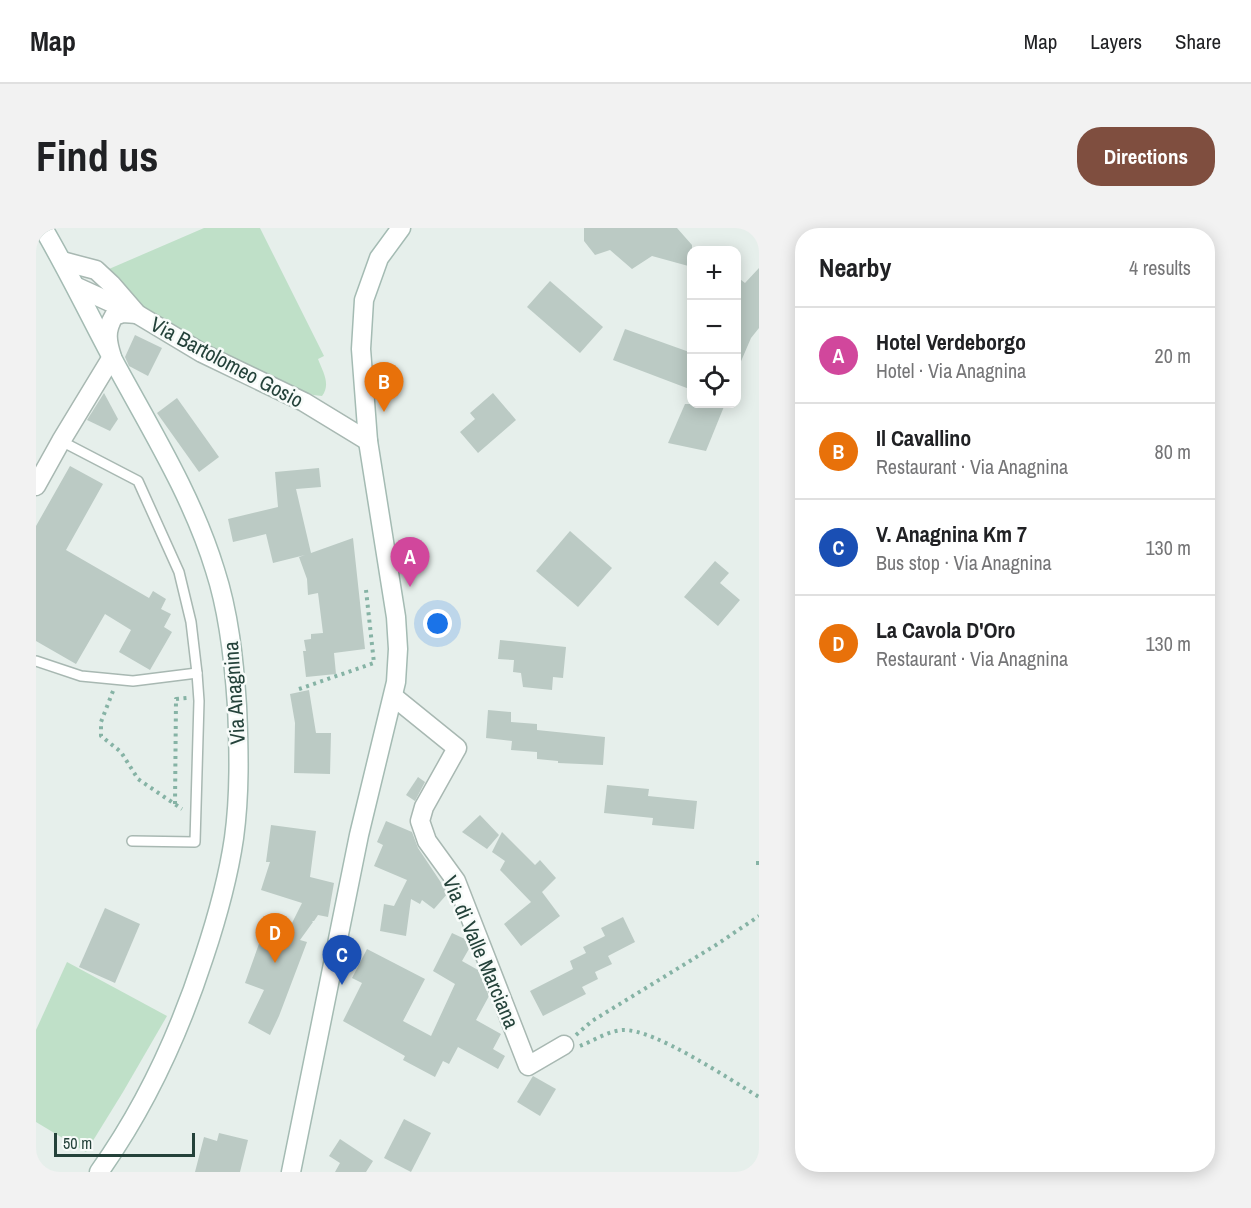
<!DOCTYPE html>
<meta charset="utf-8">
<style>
body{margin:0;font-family:"Archivo Narrow",sans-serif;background:#f2f2f2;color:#202124}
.controls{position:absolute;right:18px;top:18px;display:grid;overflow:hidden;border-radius:12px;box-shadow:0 3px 15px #0003}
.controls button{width:54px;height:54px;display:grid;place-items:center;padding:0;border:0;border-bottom:2px solid #e0e0e0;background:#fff;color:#202124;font:30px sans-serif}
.scale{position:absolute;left:18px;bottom:15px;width:141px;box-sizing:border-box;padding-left:6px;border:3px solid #24423a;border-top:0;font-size:16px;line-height:21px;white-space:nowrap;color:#24423a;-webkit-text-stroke:4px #f7fbf9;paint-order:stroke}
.you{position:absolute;left:402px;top:396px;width:21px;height:21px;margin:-15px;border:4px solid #fff;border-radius:50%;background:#1a73e8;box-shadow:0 0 0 9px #1a73e833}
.badge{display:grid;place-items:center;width:39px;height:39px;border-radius:50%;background:#7f4e3f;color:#fff;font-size:20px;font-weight:700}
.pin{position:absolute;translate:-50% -50px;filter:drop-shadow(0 2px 3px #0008)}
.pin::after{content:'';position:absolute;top:32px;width:21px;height:18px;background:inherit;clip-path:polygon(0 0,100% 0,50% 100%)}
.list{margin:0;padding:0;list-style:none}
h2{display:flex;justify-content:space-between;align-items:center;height:78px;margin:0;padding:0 24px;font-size:26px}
h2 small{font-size:20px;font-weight:400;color:#757577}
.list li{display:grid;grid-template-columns:39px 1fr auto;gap:18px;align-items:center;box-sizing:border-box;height:96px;padding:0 24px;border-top:2px solid #e0e0e0}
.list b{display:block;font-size:22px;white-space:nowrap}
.list p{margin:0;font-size:20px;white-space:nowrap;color:#757577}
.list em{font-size:20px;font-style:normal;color:#757577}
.icon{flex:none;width:33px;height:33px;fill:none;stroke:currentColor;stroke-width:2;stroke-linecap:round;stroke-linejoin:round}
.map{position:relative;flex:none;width:723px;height:944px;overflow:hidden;border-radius:24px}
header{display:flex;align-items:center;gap:36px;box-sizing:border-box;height:84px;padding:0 30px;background:#fff;border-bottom:2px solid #e0e0e0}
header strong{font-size:28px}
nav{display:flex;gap:33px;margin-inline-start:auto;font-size:21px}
.intro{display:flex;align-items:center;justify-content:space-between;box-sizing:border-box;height:144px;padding:0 36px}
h1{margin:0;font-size:42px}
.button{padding:15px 27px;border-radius:24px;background:#7f4e3f;color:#fff;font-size:21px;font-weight:700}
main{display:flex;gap:36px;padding:0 36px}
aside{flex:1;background:#fff;border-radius:24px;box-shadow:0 3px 15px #0003}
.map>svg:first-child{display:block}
</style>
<header>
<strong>Map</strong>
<nav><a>Map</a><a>Layers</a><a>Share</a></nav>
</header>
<div class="intro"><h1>Find us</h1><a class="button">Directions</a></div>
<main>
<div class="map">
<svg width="723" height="944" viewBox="0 0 723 944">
<rect width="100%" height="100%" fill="#e6efeb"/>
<!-- green -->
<g fill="#bfe0c8">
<path d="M168,0H224L288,128L282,131C287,144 295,156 286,168L277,167C222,142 153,118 106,78C94,68 83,53 73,41Z"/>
<path d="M31,734L131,788L87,864L50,924L0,894V802Z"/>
</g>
<!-- building -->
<g fill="#bbcac4">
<path d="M548,0H641L656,17V39L616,28L596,41L574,22L559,27L548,13Z"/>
<path d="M723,40V100L715,110L700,145V48L709,55Z"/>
<path d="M514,53L567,99L544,125L491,79Z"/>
<path d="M589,101L656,125V162L577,132Z"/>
<path d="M99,107L126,120L112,148L93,138L89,129Z"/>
<path d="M68,165L82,191L74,203L51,192Z"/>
<path d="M457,165L480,192L442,225L424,204L439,191L434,185Z"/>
<path d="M141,170L183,229L163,244L121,185Z"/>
<path d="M649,176H689L670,223L632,215Z"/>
<path d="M34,238L67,256L30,322L113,370L117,363L130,371L125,381L135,386L128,399L136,404L114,442L83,424L95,402L69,386L40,436L0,413V298Z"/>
<path d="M283,240L285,259L260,261L275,325L317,310L329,421L298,425L300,446L270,449L267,423H270L268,412L275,411V406L287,405L282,365L272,367L271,351L263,329L269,327L237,335L230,306L197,314L192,291L242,279L239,244Z"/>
<path d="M534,303L576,340L542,379L500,343Z"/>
<path d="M679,333L693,345L684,355L704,372L682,398L648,369Z"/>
<path d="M464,412L530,419L527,450L517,449L516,462L487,459L485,445L477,444L478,432L462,431Z"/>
<path d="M273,462L280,505H295L294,546L258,545L259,495L254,466Z"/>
<path d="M452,482L475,484V494L501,496V502L569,509L567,537L522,535V533L501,531V524L475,522L476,513L450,510Z"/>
<path d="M382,549L389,554L379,573L370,567Z"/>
<path d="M571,557L613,561L612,568L661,573L658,601L616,597L617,590L568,585Z"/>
<path d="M444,587L463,607L451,621L426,604Z"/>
<path d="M350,593L376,604L382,620L412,665L398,681L386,672L384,676L375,671L370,708L344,703L348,676L358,678L371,652L338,638L347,617L341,614Z"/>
<path d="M235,597L280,603L274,649L298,655L292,689L282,687L278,693H276L277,694L264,712L271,714L243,788L234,807L212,795L228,762L209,755L229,699L250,707L266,675L225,662L234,634H230Z"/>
<path d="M466,604L499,637L504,632L520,650L506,664L524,688L485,718L468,696L495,674L464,642L469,633L456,624Z"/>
<path d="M69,680L104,696L79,755L43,739Z"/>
<path d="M587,689L599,714L572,728L576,736L559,744L562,751L546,759L550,766L507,788L494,763L537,741L534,733L550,725L547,719L569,708L565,700Z"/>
<path d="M416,705L431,712L434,719L426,733L442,742L453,768L440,792L465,806L457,821L469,828L462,841L422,819L413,836L407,833L399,849L367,832L369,828L307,793L326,755L316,750L331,721L389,751L367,793L395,808L419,756L397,743Z"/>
<path d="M497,848L520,861L504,888L481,874Z"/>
<path d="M368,891L395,905L375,944L348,930Z"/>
<path d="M183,905L212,912L204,944H159L168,909L181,913Z"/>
<path d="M304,911L337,933L330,944H299L304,935L293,928Z"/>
</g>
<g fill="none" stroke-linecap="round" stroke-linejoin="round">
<defs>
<g id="service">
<path d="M25,213L102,253L143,344L155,394L161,445L163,473L159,614L96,613"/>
<path d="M0,433L45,448L97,453L161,445"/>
</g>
<g id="minor">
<path d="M26,33L60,42L75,56L101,86L166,125L268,174L332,213"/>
<path d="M41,59L96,84"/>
<path d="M0,258L25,213L76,129C71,113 69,103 78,88L87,85L101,86"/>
<path d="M358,469L421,520L388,579L384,593L391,613L420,653L492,838L528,817"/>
</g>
<g id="secondary">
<path d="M7,0C34,46 56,93 81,139C117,205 157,270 179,342C193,385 198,432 201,478C203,522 204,566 198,610C192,651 181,690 168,729C143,806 110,878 63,944"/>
<path d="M255,944L323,607L360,454L362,421L360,389L332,213L325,121L328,72L343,30L365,0"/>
</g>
</defs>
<!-- service casing -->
<use href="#service" stroke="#a8b8b2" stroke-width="12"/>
<!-- minor casing -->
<use href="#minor" stroke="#a8b8b2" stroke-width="21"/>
<!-- secondary casing -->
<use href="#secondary" stroke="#a4bbb3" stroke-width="21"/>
<!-- path -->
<g stroke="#86b3a5" stroke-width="4" stroke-dasharray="3 4.5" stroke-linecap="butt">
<path d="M263,461L338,435L330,362"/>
<path d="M77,463L65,494V508L85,524L102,551L146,581"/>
<path d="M139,576L140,471L151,470"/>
<path d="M720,635H723"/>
<path d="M540,807L556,793L680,717L723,688"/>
<path d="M544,818C557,813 572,803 587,802C619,801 693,851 723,869"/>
</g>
<!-- service -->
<use href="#service" stroke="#fff" stroke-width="9"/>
<!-- minor -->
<use href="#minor" stroke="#fff" stroke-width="18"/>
<!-- secondary -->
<use href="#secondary" stroke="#fff" stroke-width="18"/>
</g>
<g text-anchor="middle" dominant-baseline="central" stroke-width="5" stroke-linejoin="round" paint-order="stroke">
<!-- street labels -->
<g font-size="21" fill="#24423a" stroke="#f7fbf9">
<text transform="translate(191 134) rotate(28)">Via Bartolomeo Gosio</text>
<text transform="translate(198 465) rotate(-94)">Via Anagnina</text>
<text transform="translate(445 724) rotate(67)">Via di Valle Marciana</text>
</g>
</g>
</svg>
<div class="controls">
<button>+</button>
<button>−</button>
<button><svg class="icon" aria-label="locate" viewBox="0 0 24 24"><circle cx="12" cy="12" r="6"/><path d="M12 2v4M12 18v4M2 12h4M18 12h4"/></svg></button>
</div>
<div class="scale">50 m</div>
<div class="you"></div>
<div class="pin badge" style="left:374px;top:359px;background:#d1479c">A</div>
<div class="pin badge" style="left:348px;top:184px;background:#e8710a">B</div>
<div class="pin badge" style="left:306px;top:757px;background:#1a4fb4">C</div>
<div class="pin badge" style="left:239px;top:735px;background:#e8710a">D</div>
</div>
<aside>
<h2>Nearby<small>4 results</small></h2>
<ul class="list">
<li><span class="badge" style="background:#d1479c">A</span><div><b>Hotel Verdeborgo</b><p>Hotel · Via Anagnina</p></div><em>20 m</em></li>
<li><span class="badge" style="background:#e8710a">B</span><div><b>Il Cavallino</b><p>Restaurant · Via Anagnina</p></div><em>80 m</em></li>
<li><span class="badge" style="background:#1a4fb4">C</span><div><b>V. Anagnina Km 7</b><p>Bus stop · Via Anagnina</p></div><em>130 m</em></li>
<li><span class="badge" style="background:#e8710a">D</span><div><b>La Cavola D'Oro</b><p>Restaurant · Via Anagnina</p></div><em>130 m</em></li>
</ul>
</aside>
</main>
